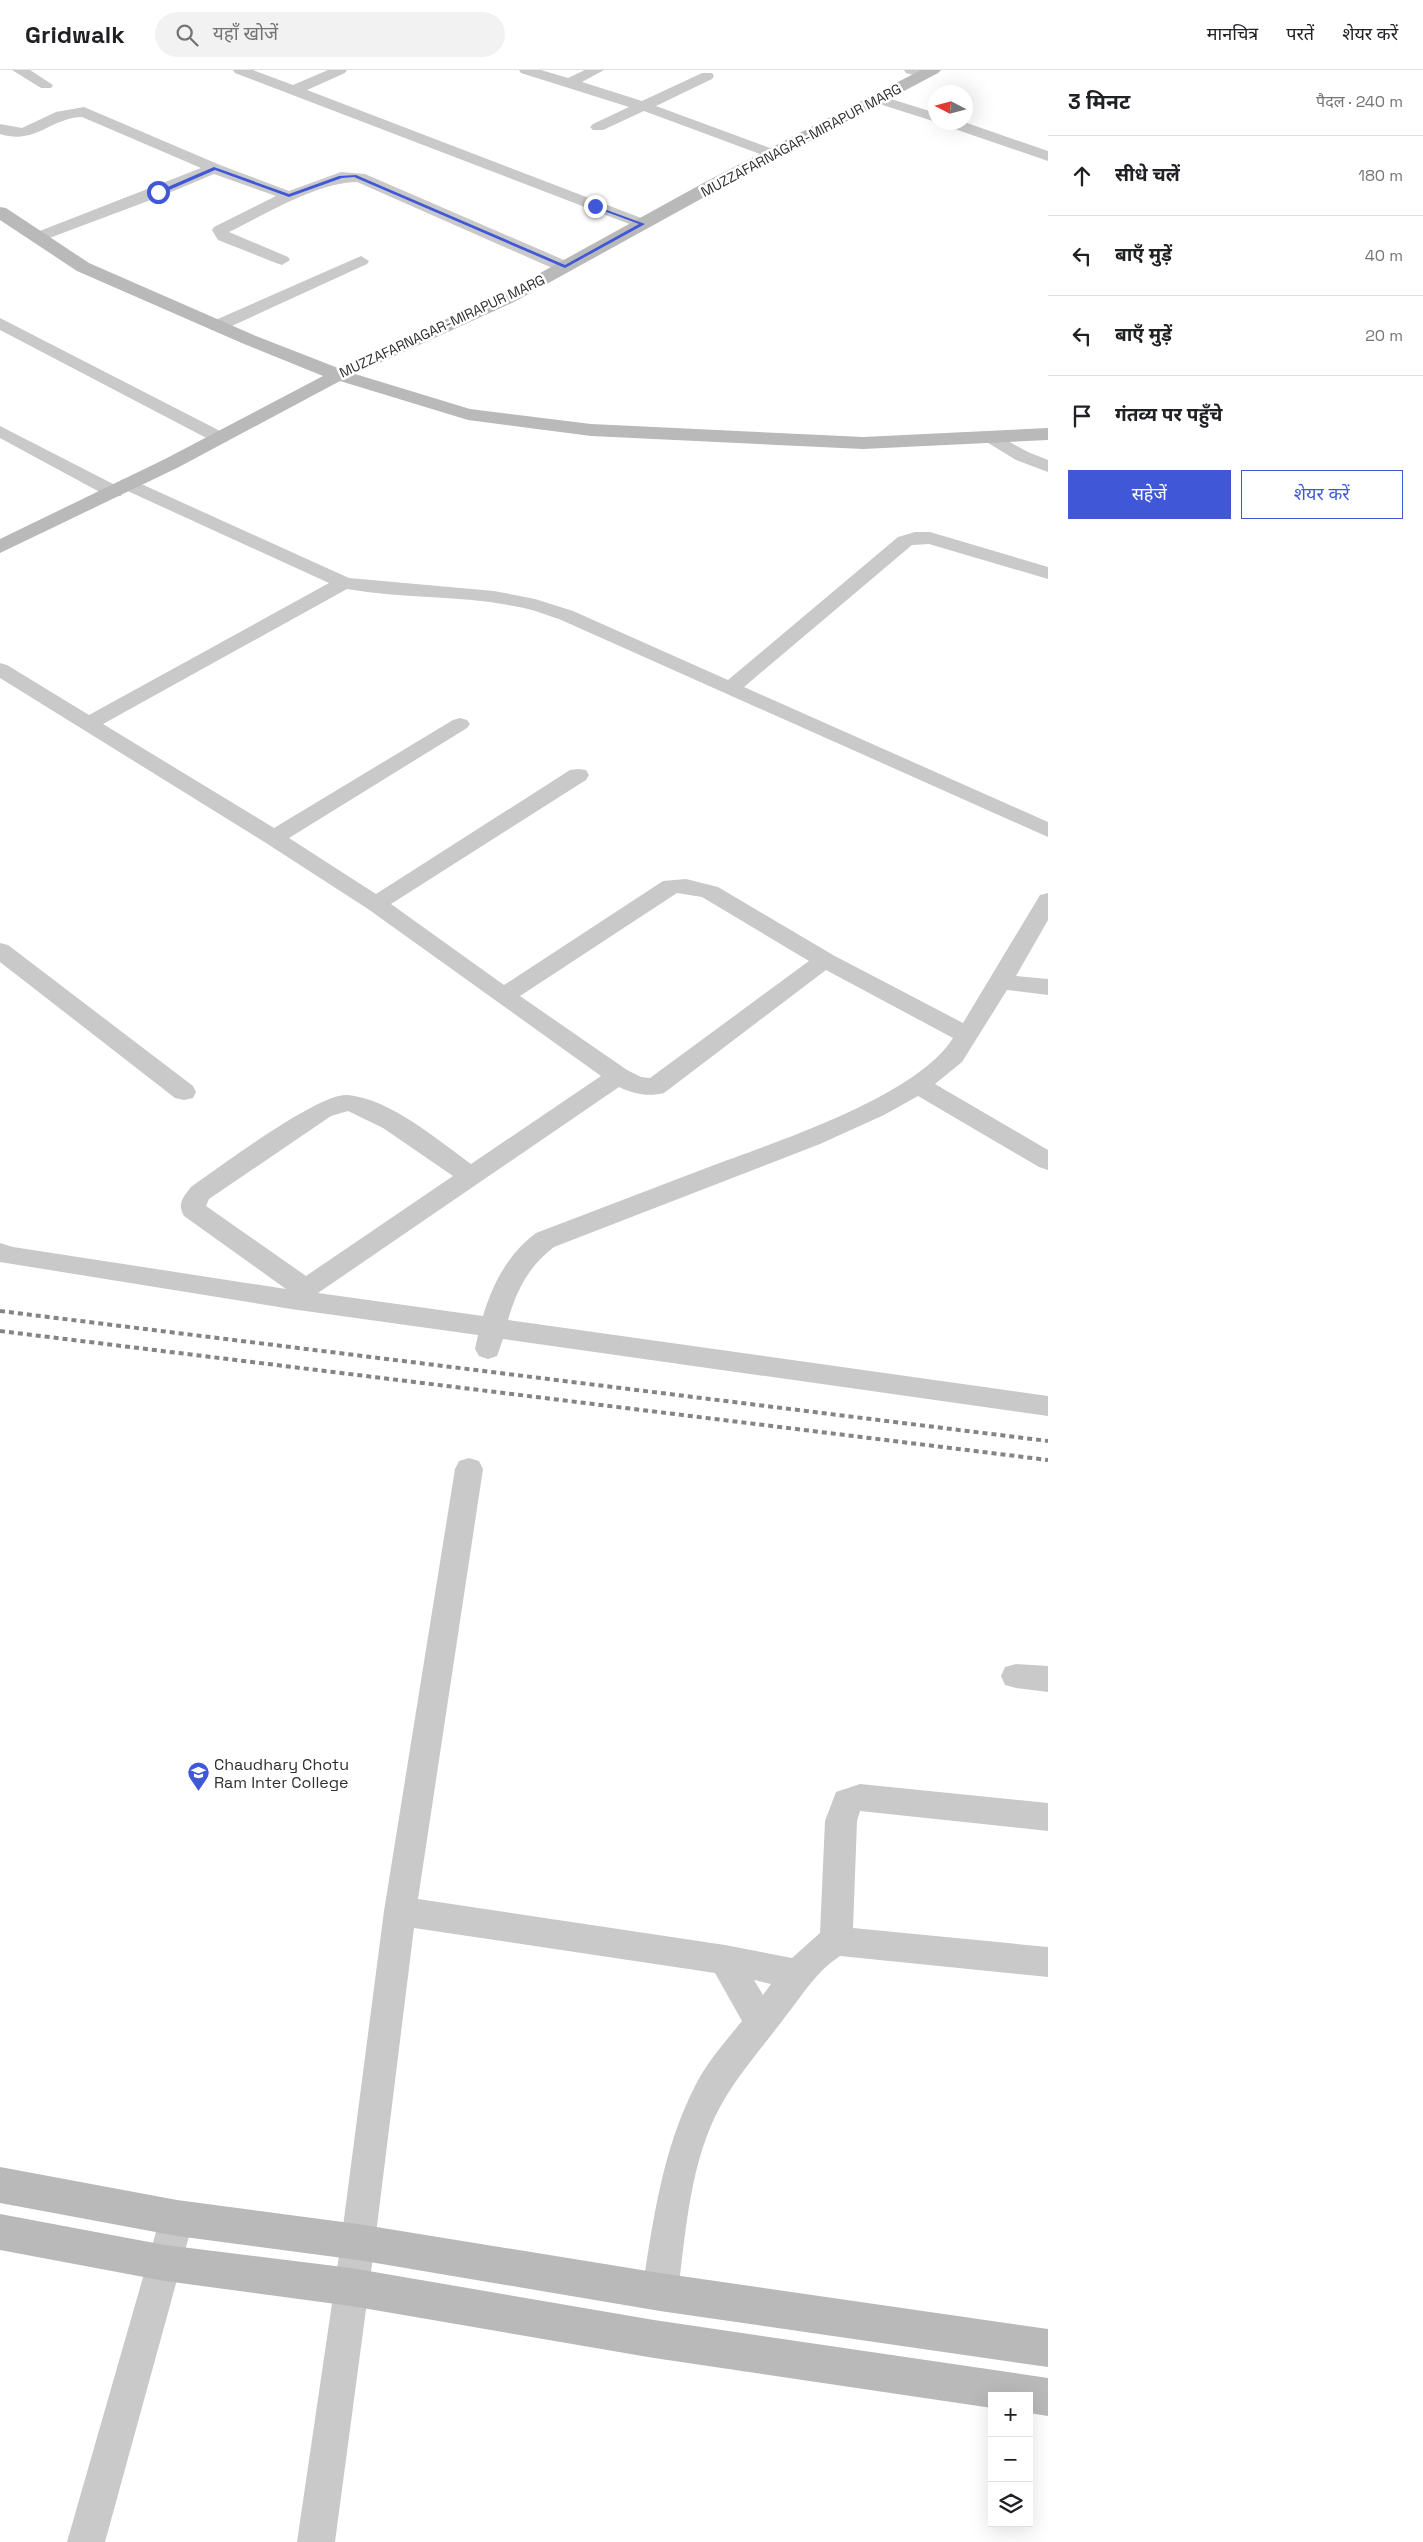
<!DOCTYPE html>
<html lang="hi">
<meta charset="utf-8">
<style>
body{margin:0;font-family:"Space Grotesk","Noto Sans Devanagari",sans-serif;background:#f2f2f2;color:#202124}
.controls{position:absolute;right:15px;bottom:15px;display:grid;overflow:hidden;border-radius:0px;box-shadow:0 5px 20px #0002}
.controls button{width:45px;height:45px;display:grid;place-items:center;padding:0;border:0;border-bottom:1px solid #e0e0e0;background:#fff;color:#202124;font:25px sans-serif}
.compass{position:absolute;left:928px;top:15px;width:45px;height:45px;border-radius:50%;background:#fff;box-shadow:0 5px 20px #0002;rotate:276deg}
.stop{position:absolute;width:15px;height:15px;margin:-11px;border:4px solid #4058d7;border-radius:50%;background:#fff}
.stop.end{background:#4058d7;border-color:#fff;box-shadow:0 1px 5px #0008}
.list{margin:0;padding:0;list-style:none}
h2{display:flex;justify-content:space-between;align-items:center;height:65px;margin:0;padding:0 20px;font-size:21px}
h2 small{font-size:16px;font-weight:400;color:#757577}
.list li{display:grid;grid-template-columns:32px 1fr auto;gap:15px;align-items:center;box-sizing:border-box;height:80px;padding:0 20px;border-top:1px solid #e0e0e0}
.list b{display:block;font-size:19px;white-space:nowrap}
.list em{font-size:16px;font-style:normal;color:#757577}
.actions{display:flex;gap:10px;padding:15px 20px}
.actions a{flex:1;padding:11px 0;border:1px solid #4058d7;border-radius:0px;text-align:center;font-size:18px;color:#4058d7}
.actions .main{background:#4058d7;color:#fff}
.icon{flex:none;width:28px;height:28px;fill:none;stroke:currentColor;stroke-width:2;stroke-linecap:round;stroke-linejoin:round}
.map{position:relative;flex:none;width:1048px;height:2472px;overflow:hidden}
header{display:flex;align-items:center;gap:30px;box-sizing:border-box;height:70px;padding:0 25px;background:#fff;border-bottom:1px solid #e0e0e0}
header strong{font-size:24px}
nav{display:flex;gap:28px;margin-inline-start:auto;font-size:18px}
.search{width:350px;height:45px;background:#f2f2f2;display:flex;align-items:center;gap:12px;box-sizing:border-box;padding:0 18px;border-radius:28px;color:#757577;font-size:19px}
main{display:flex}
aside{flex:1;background:#fff}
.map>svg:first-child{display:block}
</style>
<header>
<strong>Gridwalk</strong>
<div class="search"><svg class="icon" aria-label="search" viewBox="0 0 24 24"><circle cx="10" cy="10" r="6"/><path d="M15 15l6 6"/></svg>यहाँ खोजें</div>
<nav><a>मानचित्र</a><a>परतें</a><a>शेयर करें</a></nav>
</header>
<main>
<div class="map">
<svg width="1048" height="2472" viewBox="0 0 1048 2472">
<rect width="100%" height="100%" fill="#fff"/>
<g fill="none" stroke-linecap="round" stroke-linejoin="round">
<!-- street -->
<g fill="#c9c9c9" fill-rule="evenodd">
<path d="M12,0H30L53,15L51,18H41Z"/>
<path d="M233,0H253L293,15L328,0H347L345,3L307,20L649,151L651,154L649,157H637L235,3Z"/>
<path d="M519,0H541L568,8L585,0H604L582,12L642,31L702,3H712L714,6L712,9L656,36L778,81L781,84L773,89L768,87L644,41L603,60H593L590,57L593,54L629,37L521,3Z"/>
<path d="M904,0H927L932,4L925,8L906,3Z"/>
<path d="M878,25L936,43V52L873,32L871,29Z"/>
<path d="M84,37L220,95L289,121L341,102L365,104L571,193L573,197L571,201H559L357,112C318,112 264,145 229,162L288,187L290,190L282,195L276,193L218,170L212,160L214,157L276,126L214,104L164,125L44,170H32L30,167L32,164L201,98L82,47C50,48 36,75 0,64V54L22,58L56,42Z"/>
<path d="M941,52H964L1048,81V91L943,55Z"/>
<path d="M361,186L369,191L367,194L223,260H211L208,256L211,252Z"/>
<path d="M0,248L226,364L229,368L226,372H214L0,260Z"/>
<path d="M0,356L121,418L123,422L121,426H107L0,368Z"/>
<path d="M991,362L1028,382L1048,390V402L1016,390L985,371L982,367L985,363Z"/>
<path d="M128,408L349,508L494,521L535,529L573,541L728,610L898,467L915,462H930L1048,497V509L929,474L912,475L744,617L1048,752V767L559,549C546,545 532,539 519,537C462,525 404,529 347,519L103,654L274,758L453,650L460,648L467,650L470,654L467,658L289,768L376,824L570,700L578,699L586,700L589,705L586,710L391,834L504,915L663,811L686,809L718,817L833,885L963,953L1040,825L1048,823V850L1016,906L1048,909V925L1007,920L962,992L935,1014L1048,1080V1100L1039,1097L918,1026L884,1045L820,1074L554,1177C529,1196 517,1219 508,1250L1048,1326V1346L503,1269L497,1286L488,1289L479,1286L475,1279L478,1265L291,1239L0,1192V1173L13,1177L286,1219L184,1146C177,1134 183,1127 191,1117C220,1097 319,1022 348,1025C390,1029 438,1070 471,1094L601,1006L368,839L266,773L0,608V593L7,595L89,645L329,513L121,418L119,414L121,410ZM677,823L702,827L809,891L650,1008L641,1007L627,1000L520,926ZM826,900L953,968C916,1027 775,1072 709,1097C651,1119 594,1141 536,1163C508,1184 493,1213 483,1246L318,1223L619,1017C633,1024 649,1027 664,1023ZM348,1041L383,1058L453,1106L306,1206L206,1136L209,1129L331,1046Z"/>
<path d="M0,873L8,875L193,1016L196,1022L193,1028L184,1030L175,1028L0,892Z"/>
<path d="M469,1388L479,1391L483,1399L418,1829L725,1875L792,1888L820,1863L825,1751L836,1722L860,1714L1048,1733V1761L860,1741L857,1751L853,1858L1048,1877V1907L840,1886C815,1902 800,1929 782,1951C761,1979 737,2006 720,2037C690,2092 686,2161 678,2222L673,2235L660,2240L647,2235L642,2222C653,2151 662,2081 695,2016C707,1992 725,1972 742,1951L715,1903L414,1858L375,2172L335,2472H297L341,2172L384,1841L455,1399L459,1391ZM754,1910L771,1914L763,1925Z"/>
<path d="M1016,1594L1048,1596V1622L1016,1618L1005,1615L1001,1606L1005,1597Z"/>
<path d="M177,2131L189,2136L194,2148L105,2472H67L160,2148L165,2136Z"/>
</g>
<!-- secondary -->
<g fill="#b9b9b9" fill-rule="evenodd">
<path d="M921,0H941L938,3L719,119L514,232L355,304L470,339L591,354L863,367L1048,358V370L863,379L591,366L468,350L340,311L179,397L0,483V469L165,389L323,306L244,274L77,201L0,150V137L6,138L89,193L256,266L338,298L502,224L707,111Z"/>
<path d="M0,2097L177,2130L358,2154L660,2203L1048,2259V2297L660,2241L358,2190L177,2166L0,2133Z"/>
<path d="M0,2144L165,2175L351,2198L654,2250L1048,2308V2346L1029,2343V2326H992V2338L654,2288L351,2236L165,2211L0,2180Z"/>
</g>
<!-- rail -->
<g stroke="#848484" stroke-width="4" stroke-dasharray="5 4" stroke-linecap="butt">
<path d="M0,1241L1048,1371"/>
<path d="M0,1261L1048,1390"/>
</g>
</g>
<!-- route -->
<path fill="#4058d7" d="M214,97L289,124L339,106L356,105L565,195L639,154L593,137V135L645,154L565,198L354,107L342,108L289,127L215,100L160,124L156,122Z"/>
<!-- icons -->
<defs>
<symbol id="university-pin" viewBox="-11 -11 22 30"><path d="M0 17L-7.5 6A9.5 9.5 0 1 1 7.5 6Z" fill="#4058d7" stroke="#fff"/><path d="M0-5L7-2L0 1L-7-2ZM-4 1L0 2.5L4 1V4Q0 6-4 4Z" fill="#fff"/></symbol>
</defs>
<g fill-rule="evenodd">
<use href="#university-pin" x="186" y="1690" width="25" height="34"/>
</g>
<g text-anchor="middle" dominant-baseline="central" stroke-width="5" stroke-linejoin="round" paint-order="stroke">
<!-- far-street labels -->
<g font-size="14" fill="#2f2f2f" stroke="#fff">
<text transform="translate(801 70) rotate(-28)">MUZZAFARNAGAR-MIRAPUR MARG</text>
<text transform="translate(442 256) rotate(-25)">MUZZAFARNAGAR-MIRAPUR MARG</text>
</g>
<!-- poi labels -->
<g font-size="16" fill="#2f2f2f" stroke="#fff" text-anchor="start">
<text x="214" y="1694">Chaudhary Chotu<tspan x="214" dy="18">Ram Inter College</tspan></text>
</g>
</g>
</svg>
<div class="controls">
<button>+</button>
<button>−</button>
<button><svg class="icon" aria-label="layers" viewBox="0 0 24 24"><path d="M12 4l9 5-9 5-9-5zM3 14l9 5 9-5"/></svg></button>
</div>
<svg class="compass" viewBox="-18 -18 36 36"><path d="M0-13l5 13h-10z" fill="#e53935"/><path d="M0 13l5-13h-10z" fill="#757577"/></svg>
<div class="stop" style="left:158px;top:122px"></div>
<div class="stop end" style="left:595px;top:136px"></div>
</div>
<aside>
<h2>3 मिनट<small>पैदल · 240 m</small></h2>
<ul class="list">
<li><svg class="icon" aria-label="ahead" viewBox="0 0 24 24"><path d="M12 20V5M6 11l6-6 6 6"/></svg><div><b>सीधे चलें</b></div><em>180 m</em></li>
<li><svg class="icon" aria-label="left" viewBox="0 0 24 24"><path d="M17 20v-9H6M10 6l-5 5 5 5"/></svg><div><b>बाएँ मुड़ें</b></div><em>40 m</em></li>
<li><svg class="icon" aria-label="left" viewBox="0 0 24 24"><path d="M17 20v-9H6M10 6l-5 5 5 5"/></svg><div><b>बाएँ मुड़ें</b></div><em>20 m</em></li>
<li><svg class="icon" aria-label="arrive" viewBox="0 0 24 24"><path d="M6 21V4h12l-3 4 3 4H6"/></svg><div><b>गंतव्य पर पहुँचे</b></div></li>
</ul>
<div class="actions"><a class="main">सहेजें</a><a>शेयर करें</a></div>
</aside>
</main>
